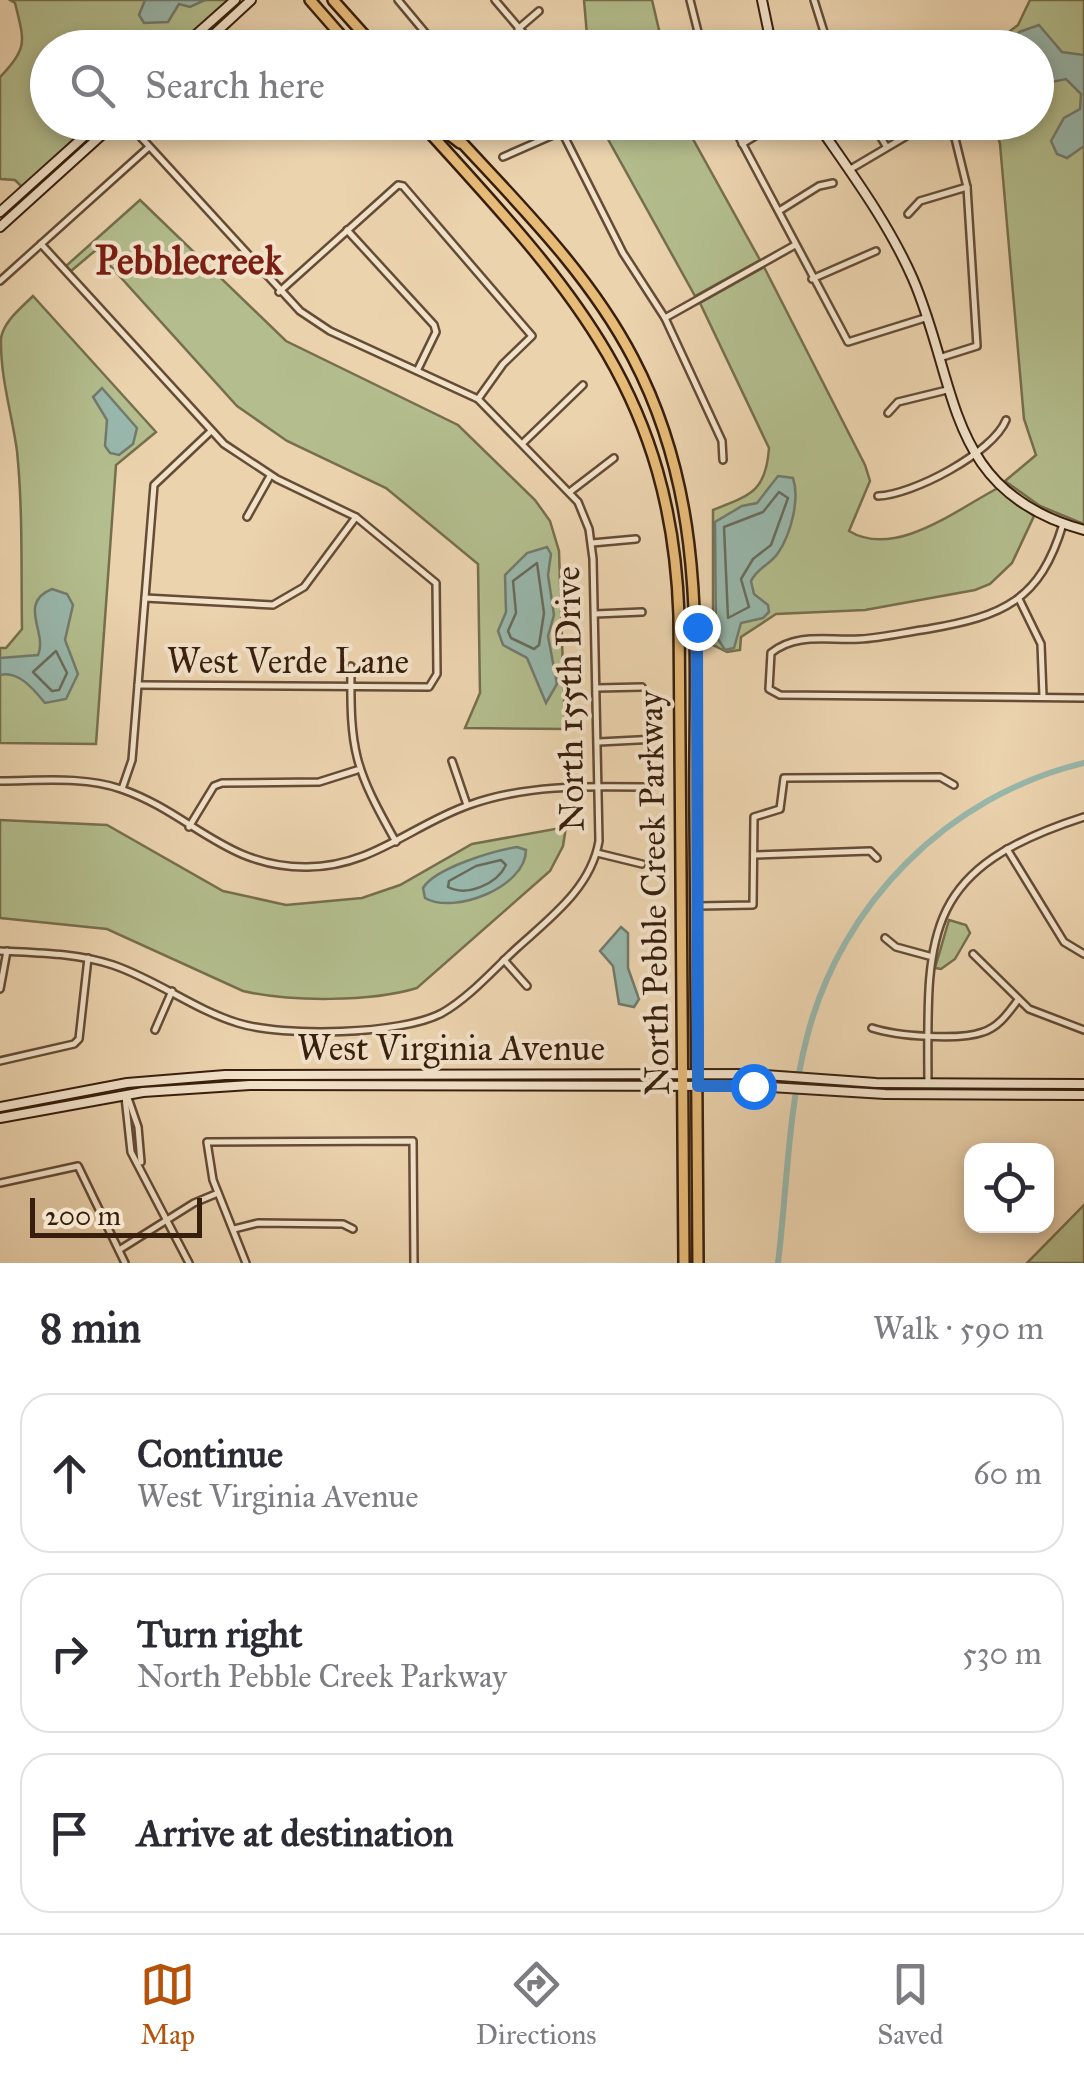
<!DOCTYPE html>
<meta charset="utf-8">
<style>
body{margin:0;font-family:"IM FELL Great Primer",serif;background:#f2f2f3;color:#2b2b33}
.controls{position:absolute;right:30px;bottom:30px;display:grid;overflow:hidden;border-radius:20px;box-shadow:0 5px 15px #0003}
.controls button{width:90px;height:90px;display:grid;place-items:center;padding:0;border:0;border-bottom:2px solid #e1e1e2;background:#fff;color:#2b2b33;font:50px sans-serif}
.scale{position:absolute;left:30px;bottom:25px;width:172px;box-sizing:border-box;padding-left:10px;border:5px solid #381f0d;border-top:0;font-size:28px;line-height:35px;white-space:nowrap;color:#381f0d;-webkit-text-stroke:8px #f2e2ca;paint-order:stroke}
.stop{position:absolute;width:30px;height:30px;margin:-22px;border:8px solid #1a73e8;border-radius:50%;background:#fff}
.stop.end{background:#1a73e8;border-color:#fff;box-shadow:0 2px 10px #0008}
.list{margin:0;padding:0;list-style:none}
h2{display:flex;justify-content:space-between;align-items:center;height:130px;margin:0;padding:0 40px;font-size:42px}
h2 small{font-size:32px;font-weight:400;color:#7c7c81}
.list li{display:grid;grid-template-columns:65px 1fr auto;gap:30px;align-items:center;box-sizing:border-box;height:160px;margin:0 20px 20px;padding:0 20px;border:2px solid #e1e1e2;border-radius:30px}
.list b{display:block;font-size:38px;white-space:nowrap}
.list p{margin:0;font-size:32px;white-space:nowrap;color:#7c7c81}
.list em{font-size:32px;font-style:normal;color:#7c7c81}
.icon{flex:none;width:55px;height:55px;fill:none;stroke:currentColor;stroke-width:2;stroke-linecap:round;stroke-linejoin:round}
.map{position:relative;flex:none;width:1084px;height:1263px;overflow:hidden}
.search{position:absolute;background:#fff;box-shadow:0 5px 15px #0003;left:30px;right:30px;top:30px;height:110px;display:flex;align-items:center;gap:25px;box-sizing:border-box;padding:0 35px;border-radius:55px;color:#7c7c81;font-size:38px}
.sheet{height:670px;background:#fff}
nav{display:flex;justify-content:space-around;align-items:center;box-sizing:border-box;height:140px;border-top:2px solid #e1e1e2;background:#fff;font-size:28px;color:#7c7c81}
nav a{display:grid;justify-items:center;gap:5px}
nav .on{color:#b45309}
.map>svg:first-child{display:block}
</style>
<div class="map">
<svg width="1084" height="1263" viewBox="0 0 1084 1263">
<rect width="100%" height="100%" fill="#ebd3ae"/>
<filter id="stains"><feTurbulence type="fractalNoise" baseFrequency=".002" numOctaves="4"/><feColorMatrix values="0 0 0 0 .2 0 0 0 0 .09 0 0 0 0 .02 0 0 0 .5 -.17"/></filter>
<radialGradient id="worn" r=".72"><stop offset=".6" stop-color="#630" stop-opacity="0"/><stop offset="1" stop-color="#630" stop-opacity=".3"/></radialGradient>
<!-- green -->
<g fill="#b3bd8d" stroke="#766e4d" stroke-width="2.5">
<path d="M10,0H230L177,47L48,48V122L94,123L22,187L15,180L0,179V77C29,48 24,40 15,3Z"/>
<path d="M584,0H652L663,47H588Z"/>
<path d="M1030,0H1084V524L1040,506L1005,481L1036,455L1024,419L1000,144L994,123L1036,122V48H988L1018,25Z"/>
<path d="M599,123H684L760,260L695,296Z"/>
<path d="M140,200L286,341L458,425L535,500L550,521L559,551L565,729L465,728L480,693L478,564L386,488L287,441L237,406L96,250L71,271L66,266Z"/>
<path d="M764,267L865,465L870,481L849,531C895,559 956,510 998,488L1034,516L1012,563L990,584L975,590L865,610L776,614L741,637L740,650L727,652L713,645V510C750,495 766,492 769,448L700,303Z"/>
<path d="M33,296L156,432L116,465L96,744L0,743V648H6L22,629C21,570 23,510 17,451C12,414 0,377 1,338C4,321 21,308 33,296Z"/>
<path d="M0,820L107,825L223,891L286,905L362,898L400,885L472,844L566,827L563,846L550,871L417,988C371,1002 290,1002 243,991L107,929L0,918Z"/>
<path d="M949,920L966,925L970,933L955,959L941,969L935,968Z"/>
<path d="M1084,1205V1263H1027Z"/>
</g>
<!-- water -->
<g fill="#98b7ac" stroke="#727a6c" stroke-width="2.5">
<path d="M145,0H205L190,7L179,4L168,22L144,23L139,15Z"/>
<path d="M1039,25L1062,52L1084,55V146L1067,158L1057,154L1051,141L1064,118L1080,109L1081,94L1066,79L1037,85L1036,48L1013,47L1019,32Z"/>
<path d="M102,388L137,428L133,444L119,455L110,453L105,446L107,420L93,397Z"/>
<path d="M778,476L793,478C800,499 791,534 778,553C770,565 758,567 751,581L754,594L768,605L769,612L763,618L741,623L734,648L725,650L716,636L715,522L742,506L757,503Z"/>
<path d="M547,547L551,554L548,575L554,615L548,636L557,684L546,703L527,658L503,645L498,631L506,612L505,575L527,553Z"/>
<path d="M52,589L67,594L73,605L65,640L78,674L66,699L45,703C35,691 19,670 0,675V658L38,655C48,633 17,603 52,589Z"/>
<path d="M517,847L526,850C526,887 454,915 425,898L423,888C435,868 493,851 517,847Z"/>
<path d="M621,927L628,933V968L639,999L634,1007L619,1004L613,966L600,951Z"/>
</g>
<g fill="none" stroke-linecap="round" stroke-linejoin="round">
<!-- shore -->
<g stroke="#686b5c" stroke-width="2.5">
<path d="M779,492L788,498L771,545L753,559L741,579L749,607L728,618L724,527L763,512Z"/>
<path d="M537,563L544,613L539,645L534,649L511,638L508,631L516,613L513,581Z"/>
<path d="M56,651L67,673L59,690L52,691L33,672Z"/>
<path d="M501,860L506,865C497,884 467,897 448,887L449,881L476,866Z"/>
</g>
<!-- canal -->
<path stroke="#98b7ac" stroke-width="6" d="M778,1263C787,1189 788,1110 807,1037C841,903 949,795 1084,763"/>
<defs>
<g id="street">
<path d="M398,0L438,48"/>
<path d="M495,0L536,48"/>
<path d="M690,0L702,48"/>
<path d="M814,0L829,48"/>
<path d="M518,29L539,11"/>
<path d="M557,122L623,253L665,318L722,441L723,460"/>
<path d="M731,122L848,342L928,317"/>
<path d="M872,122L886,146"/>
<path d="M742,144L778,122"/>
<path d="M503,157L560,132"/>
<path d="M849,170L915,131L943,122"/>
<path d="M779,211L819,186L833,183"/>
<path d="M908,214L920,201L967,187"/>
<path d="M347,230L434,325L436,332L418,369"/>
<path d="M41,244L224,444L277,479L356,517L436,583L437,674L429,687L138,685"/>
<path d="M812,279L876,251"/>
<path d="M0,281L149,147"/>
<path d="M279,292L398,185L403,186L532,336L503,364L478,399"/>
<path d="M665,318L795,245"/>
<path d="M939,358L977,346L967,187L951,122"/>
<path d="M888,413L898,402L947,390"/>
<path d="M524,442L583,385"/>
<path d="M571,491L614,458"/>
<path d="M878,496C912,495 993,453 1006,420"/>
<path d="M247,517L270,476"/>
<path d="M1063,524C1040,601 1003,616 928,629C906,632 882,638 860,639C828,641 797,632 771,653L769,689L780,695L1084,698"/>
<path d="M592,543L636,539"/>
<path d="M145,598L273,605L304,587L356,517"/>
<path d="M1019,599L1041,644L1043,696"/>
<path d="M595,614L642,612"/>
<path d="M351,666C350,752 354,767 396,842"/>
<path d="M597,688L642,687"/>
<path d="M599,742L657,739"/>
<path d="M452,761L467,805"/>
<path d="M0,781C39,781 83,776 121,789C191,813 226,868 307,867C371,867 412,825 469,805C524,785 585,786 643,787"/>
<path d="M122,789L132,760L154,485L210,432"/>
<path d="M189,827L214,786L222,783L319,782L357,770"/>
<path d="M1007,849L1064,942L1084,954"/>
<path d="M597,853L642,864"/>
<path d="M754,855L870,851L877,858"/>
<path d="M698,906L753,905L754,817L780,809L784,778L940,777L954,785"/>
<path d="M885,938L896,947L929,956"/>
<path d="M0,951C39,953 76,953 113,965C157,980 195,1010 238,1023C282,1037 401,1035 442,1013C470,997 494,969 517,948C550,918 591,888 599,841L593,559L589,529L578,502L478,399L330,331L300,311L127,122"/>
<path d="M973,954L1029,1009L1084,1030"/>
<path d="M504,960L527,986"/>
<path d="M0,989L7,951"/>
<path d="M872,1028C896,1036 959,1041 983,1032C999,1027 1008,1013 1018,1000"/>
<path d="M155,1030L172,991"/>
<path d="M0,1061L74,1044L79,1039L88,958"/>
<path d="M928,1083C927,933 922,869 1084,817"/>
<path d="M127,1095L138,1127L141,1162"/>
<path d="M125,1097L131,1152L189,1263"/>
<path d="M0,1183L78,1166L125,1263"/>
<path d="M234,1229L258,1223L343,1224L353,1229"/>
<path d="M119,1250L194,1203L218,1193"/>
<path d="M246,1263L213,1180L207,1142L413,1141L414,1263"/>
</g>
<g id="secondary">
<path d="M762,0L772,48"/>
<path d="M181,48L235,0"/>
<path d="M199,48L251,0"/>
<path d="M816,122C851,173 888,222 913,279C959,386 945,492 1084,530"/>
<path d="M0,212L100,122"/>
<path d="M0,227L116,122"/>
<path d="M0,1107L127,1083L225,1075L752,1074L876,1083L1084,1084"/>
<path d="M0,1118L143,1092L250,1085L753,1086L885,1094L1084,1095"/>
</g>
<g id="primary">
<path d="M310,0L352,48"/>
<path d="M333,0L376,48"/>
<path d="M420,122C564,281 671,387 679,615L684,1263"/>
<path d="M433,122L460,143"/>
<path d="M443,122C511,197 586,268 633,358C711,507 693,655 695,816C697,965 698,1114 698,1263"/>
</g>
</defs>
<!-- street casing -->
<use href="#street" stroke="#654c35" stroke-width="10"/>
<!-- secondary casing -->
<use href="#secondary" stroke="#381f0d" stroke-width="12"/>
<!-- primary casing -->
<use href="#primary" stroke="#381f0d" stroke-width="14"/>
<!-- street -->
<use href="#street" stroke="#f2e2ca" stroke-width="5"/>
<!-- secondary -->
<use href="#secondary" stroke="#f2e2ca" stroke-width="8"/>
<!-- primary -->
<use href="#primary" stroke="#e6ba77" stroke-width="9"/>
</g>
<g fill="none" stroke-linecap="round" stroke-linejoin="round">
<!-- route -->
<path stroke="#1a73e8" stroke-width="12" d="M697,627L698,1086H753"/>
</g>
<g text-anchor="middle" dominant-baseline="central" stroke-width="8" stroke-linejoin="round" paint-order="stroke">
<!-- street labels -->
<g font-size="35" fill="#381f0d" stroke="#f2e2ca">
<text x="288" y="661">West Verde Lane</text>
<text transform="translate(570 699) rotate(-91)">North 155th Drive</text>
<text transform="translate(654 893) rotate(-91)">North Pebble Creek Parkway</text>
<text x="451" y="1048">West Virginia Avenue</text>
</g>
<!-- quarter labels -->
<g font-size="40" font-weight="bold" fill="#7a1f14" stroke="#f2e2ca">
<text x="189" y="260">Pebblecreek</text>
</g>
</g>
<rect width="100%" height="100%" filter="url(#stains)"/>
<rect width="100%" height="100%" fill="url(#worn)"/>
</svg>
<div class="controls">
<button><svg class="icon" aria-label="locate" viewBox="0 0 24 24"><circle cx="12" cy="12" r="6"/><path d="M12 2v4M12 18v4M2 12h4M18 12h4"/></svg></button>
</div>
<div class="scale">200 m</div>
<div class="stop" style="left:753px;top:1086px"></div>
<div class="stop end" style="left:697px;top:627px"></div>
<div class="search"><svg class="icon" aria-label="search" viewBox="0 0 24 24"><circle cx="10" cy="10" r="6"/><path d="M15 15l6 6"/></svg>Search here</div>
</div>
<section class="sheet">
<h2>8 min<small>Walk · 590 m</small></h2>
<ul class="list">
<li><svg class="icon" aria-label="ahead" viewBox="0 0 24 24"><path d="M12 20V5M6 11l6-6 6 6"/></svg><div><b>Continue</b><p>West Virginia Avenue</p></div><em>60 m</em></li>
<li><svg class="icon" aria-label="right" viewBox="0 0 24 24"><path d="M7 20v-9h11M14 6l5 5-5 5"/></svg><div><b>Turn right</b><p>North Pebble Creek Parkway</p></div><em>530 m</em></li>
<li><svg class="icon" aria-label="arrive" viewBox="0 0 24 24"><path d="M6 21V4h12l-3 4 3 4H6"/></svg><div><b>Arrive at destination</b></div></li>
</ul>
</section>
<nav>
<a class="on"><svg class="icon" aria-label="map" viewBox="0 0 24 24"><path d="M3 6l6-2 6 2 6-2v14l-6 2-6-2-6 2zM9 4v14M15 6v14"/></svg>Map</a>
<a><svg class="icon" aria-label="directions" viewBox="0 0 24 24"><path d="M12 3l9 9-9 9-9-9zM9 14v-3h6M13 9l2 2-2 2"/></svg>Directions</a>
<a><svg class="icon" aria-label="saved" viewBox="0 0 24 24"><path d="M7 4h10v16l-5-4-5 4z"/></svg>Saved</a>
</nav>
